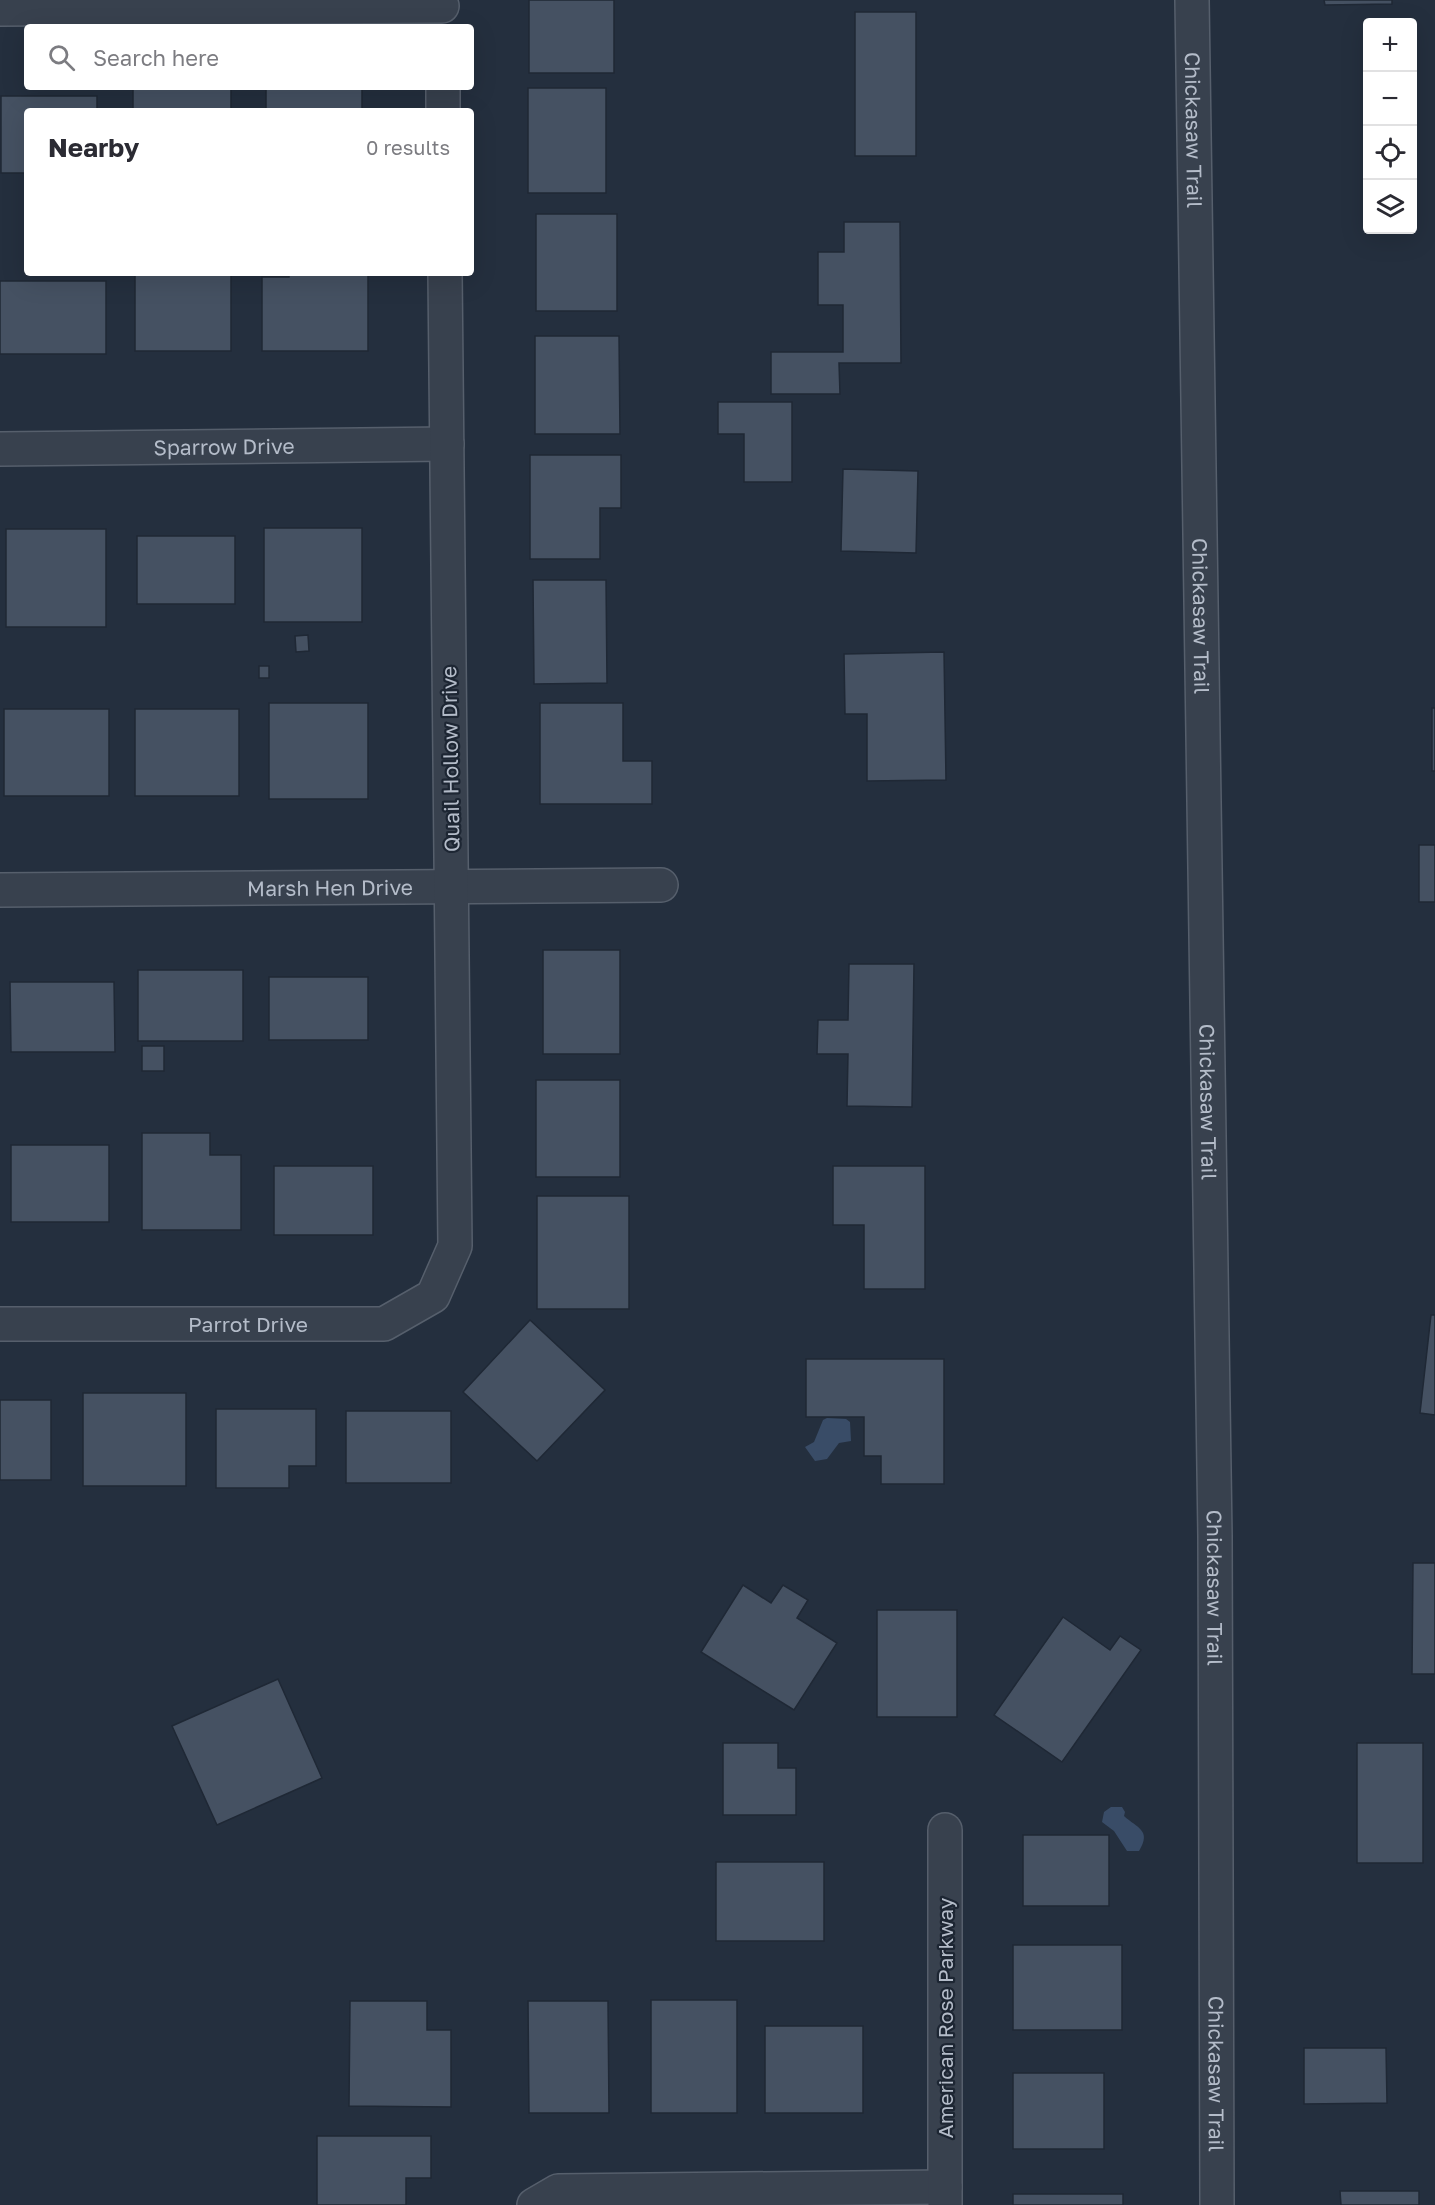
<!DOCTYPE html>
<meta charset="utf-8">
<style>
body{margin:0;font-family:"Golos Text",sans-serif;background:#f2f2f3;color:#2b2b33}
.controls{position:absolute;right:18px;top:18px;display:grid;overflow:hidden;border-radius:6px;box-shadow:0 6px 24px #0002}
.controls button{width:54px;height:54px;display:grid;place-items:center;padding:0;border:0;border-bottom:2px solid #e1e1e2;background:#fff;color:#2b2b33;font:30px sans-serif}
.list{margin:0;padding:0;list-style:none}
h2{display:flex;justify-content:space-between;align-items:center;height:78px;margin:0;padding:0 24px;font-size:26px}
h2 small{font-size:20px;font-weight:400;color:#7c7c81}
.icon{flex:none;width:33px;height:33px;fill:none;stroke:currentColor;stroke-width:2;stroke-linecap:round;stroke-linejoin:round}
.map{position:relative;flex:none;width:1435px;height:2205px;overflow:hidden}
.search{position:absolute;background:#fff;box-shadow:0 6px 24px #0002;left:24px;top:24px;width:450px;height:66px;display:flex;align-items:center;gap:15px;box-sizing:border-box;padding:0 21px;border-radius:6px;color:#7c7c81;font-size:22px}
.panel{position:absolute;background:#fff;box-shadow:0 6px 24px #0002;left:24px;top:108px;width:450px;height:168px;border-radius:6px}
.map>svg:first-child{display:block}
</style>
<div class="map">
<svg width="1435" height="2205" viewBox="0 0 1435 2205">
<rect width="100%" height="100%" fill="#242f3e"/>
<!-- water -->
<g fill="#394c67">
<path d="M827,1418L846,1419L850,1422L851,1441L839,1443L827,1459L815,1461L805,1447L814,1442L823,1420Z"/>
<path d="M1111,1807H1122L1125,1812L1124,1816C1137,1828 1152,1830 1139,1851H1127L1114,1831L1102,1822L1104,1812Z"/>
</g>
<!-- building -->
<g fill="#455162" stroke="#1f2835" stroke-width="1.5">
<rect x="529" y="0" width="85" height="73"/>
<path d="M1324,0H1392V4L1325,5Z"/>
<rect x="855" y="12" width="61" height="144"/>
<rect x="266" y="87" width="96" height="24"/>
<rect x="133" y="88" width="98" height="23"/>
<rect x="528" y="88" width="78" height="105"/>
<path d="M1,96H97V111H27V173H1Z"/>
<rect x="536" y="214" width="81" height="97"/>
<path d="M844,222H900L901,363H839L840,394H771V352H843V305H818V252H844Z"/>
<rect x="135" y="273" width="96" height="78"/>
<path d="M289,273H368V351H262V277H289Z"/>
<rect x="0" y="281" width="106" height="73"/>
<path d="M535,336H619L620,434H535Z"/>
<path d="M718,402H792V482H744V434H718Z"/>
<path d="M530,455H621V508H600V559H530Z"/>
<path d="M843,469L918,471L916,553L841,551Z"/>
<rect x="264" y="528" width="98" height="94"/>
<rect x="6" y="529" width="100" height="98"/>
<rect x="137" y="536" width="98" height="68"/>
<path d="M533,580H606L607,683L534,684Z"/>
<path d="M308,635L309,651L296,652L295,636Z"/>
<path d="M944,652L946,780L867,781V714H845L844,654Z"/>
<rect x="259" y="666" width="10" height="12"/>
<rect x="269" y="703" width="99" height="96"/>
<path d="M540,703H623V761H652V804H540Z"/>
<rect x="1432" y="708" width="3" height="63"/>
<rect x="4" y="709" width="105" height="87"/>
<rect x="135" y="709" width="104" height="87"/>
<rect x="1419" y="845" width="16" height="57"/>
<rect x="543" y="950" width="77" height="104"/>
<path d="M849,964H914L912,1107L847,1106L848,1054H817L818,1020H848Z"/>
<rect x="138" y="970" width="105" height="71"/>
<rect x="269" y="977" width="99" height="63"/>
<path d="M10,982H114L115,1052H11Z"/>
<rect x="142" y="1046" width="22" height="25"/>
<rect x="536" y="1080" width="84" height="97"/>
<path d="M142,1133H210V1155H241V1230H142Z"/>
<rect x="11" y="1145" width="98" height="77"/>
<rect x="274" y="1166" width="99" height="69"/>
<path d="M833,1166H925V1289H864V1225H833Z"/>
<rect x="537" y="1196" width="92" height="113"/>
<path d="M1431,1315H1435V1415L1420,1413Z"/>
<path d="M530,1320L605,1390L537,1461L463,1392Z"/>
<path d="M806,1359H944V1484H881V1456H864V1417H806Z"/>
<rect x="83" y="1393" width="103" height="93"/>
<rect x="0" y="1400" width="51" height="80"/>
<path d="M216,1409H316V1466H289V1488H216Z"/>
<rect x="346" y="1411" width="105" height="72"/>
<path d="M1413,1563H1435V1674H1412Z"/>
<path d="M743,1585L771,1603L783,1585L808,1600L797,1618L837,1643L794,1710L701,1652Z"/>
<rect x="877" y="1610" width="80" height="107"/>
<path d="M1063,1617L1110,1650L1120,1636L1141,1650L1062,1762L994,1715Z"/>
<path d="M278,1679L322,1778L217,1825L172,1726Z"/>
<path d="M723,1743H778V1768H796V1815H723Z"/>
<rect x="1357" y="1743" width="66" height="120"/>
<rect x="1023" y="1835" width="86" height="71"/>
<rect x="716" y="1862" width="108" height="79"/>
<rect x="1013" y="1945" width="109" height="85"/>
<rect x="651" y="2000" width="86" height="113"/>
<path d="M350,2001H427V2030H451V2107L349,2106Z"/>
<path d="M528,2001H608L609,2113H529Z"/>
<rect x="765" y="2026" width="98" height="87"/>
<path d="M1304,2048H1386L1387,2103L1304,2104Z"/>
<rect x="1013" y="2073" width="91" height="76"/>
<path d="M317,2136H431V2178H406V2205H317Z"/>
<path d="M1340,2191H1419V2205H1341Z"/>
<rect x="1013" y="2194" width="110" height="11"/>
</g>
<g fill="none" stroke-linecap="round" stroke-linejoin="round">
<defs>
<g id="minor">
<path id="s1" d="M1192,0L1215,1536L1217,2205"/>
<path d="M0,9L442,6"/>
<path d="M443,87V111"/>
<path id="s2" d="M0,449L447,444"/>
<path id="s3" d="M0,890L661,885"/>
<path id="s4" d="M0,1324H384L433,1296L455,1246L445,273"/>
<path d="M534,2205L558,2191L945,2187"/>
<path d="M945,2205V1830"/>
</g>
</defs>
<!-- minor casing -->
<use href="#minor" stroke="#565f6c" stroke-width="36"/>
<!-- minor -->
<use href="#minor" stroke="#38414e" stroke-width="33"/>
</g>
<g text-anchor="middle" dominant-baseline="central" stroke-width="4.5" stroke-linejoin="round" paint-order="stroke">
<!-- street labels -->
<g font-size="21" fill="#b4bcc9" stroke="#1d2633">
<text stroke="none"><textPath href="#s1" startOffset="130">Chickasaw Trail</textPath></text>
<text stroke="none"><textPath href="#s2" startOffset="224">Sparrow Drive</textPath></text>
<text stroke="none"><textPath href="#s1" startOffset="616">Chickasaw Trail</textPath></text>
<text transform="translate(450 759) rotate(-91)">Quail Hollow Drive</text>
<text stroke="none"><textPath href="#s3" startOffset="330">Marsh Hen Drive</textPath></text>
<text stroke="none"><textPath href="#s1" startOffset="1102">Chickasaw Trail</textPath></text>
<text stroke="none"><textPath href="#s4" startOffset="248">Parrot Drive</textPath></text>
<text stroke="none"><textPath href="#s1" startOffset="1588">Chickasaw Trail</textPath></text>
<text transform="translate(945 2018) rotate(-90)">American Rose Parkway</text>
<text stroke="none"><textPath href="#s1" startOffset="2074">Chickasaw Trail</textPath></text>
</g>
</g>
</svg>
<div class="controls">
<button>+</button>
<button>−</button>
<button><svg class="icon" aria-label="locate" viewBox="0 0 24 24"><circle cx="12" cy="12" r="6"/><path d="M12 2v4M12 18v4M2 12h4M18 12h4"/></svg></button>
<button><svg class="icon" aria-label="layers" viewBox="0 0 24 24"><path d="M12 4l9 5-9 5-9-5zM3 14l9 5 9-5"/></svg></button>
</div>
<div class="search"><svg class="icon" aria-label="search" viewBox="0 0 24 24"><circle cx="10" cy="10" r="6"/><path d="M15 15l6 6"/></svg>Search here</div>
<section class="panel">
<h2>Nearby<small>0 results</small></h2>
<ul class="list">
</ul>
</section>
</div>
